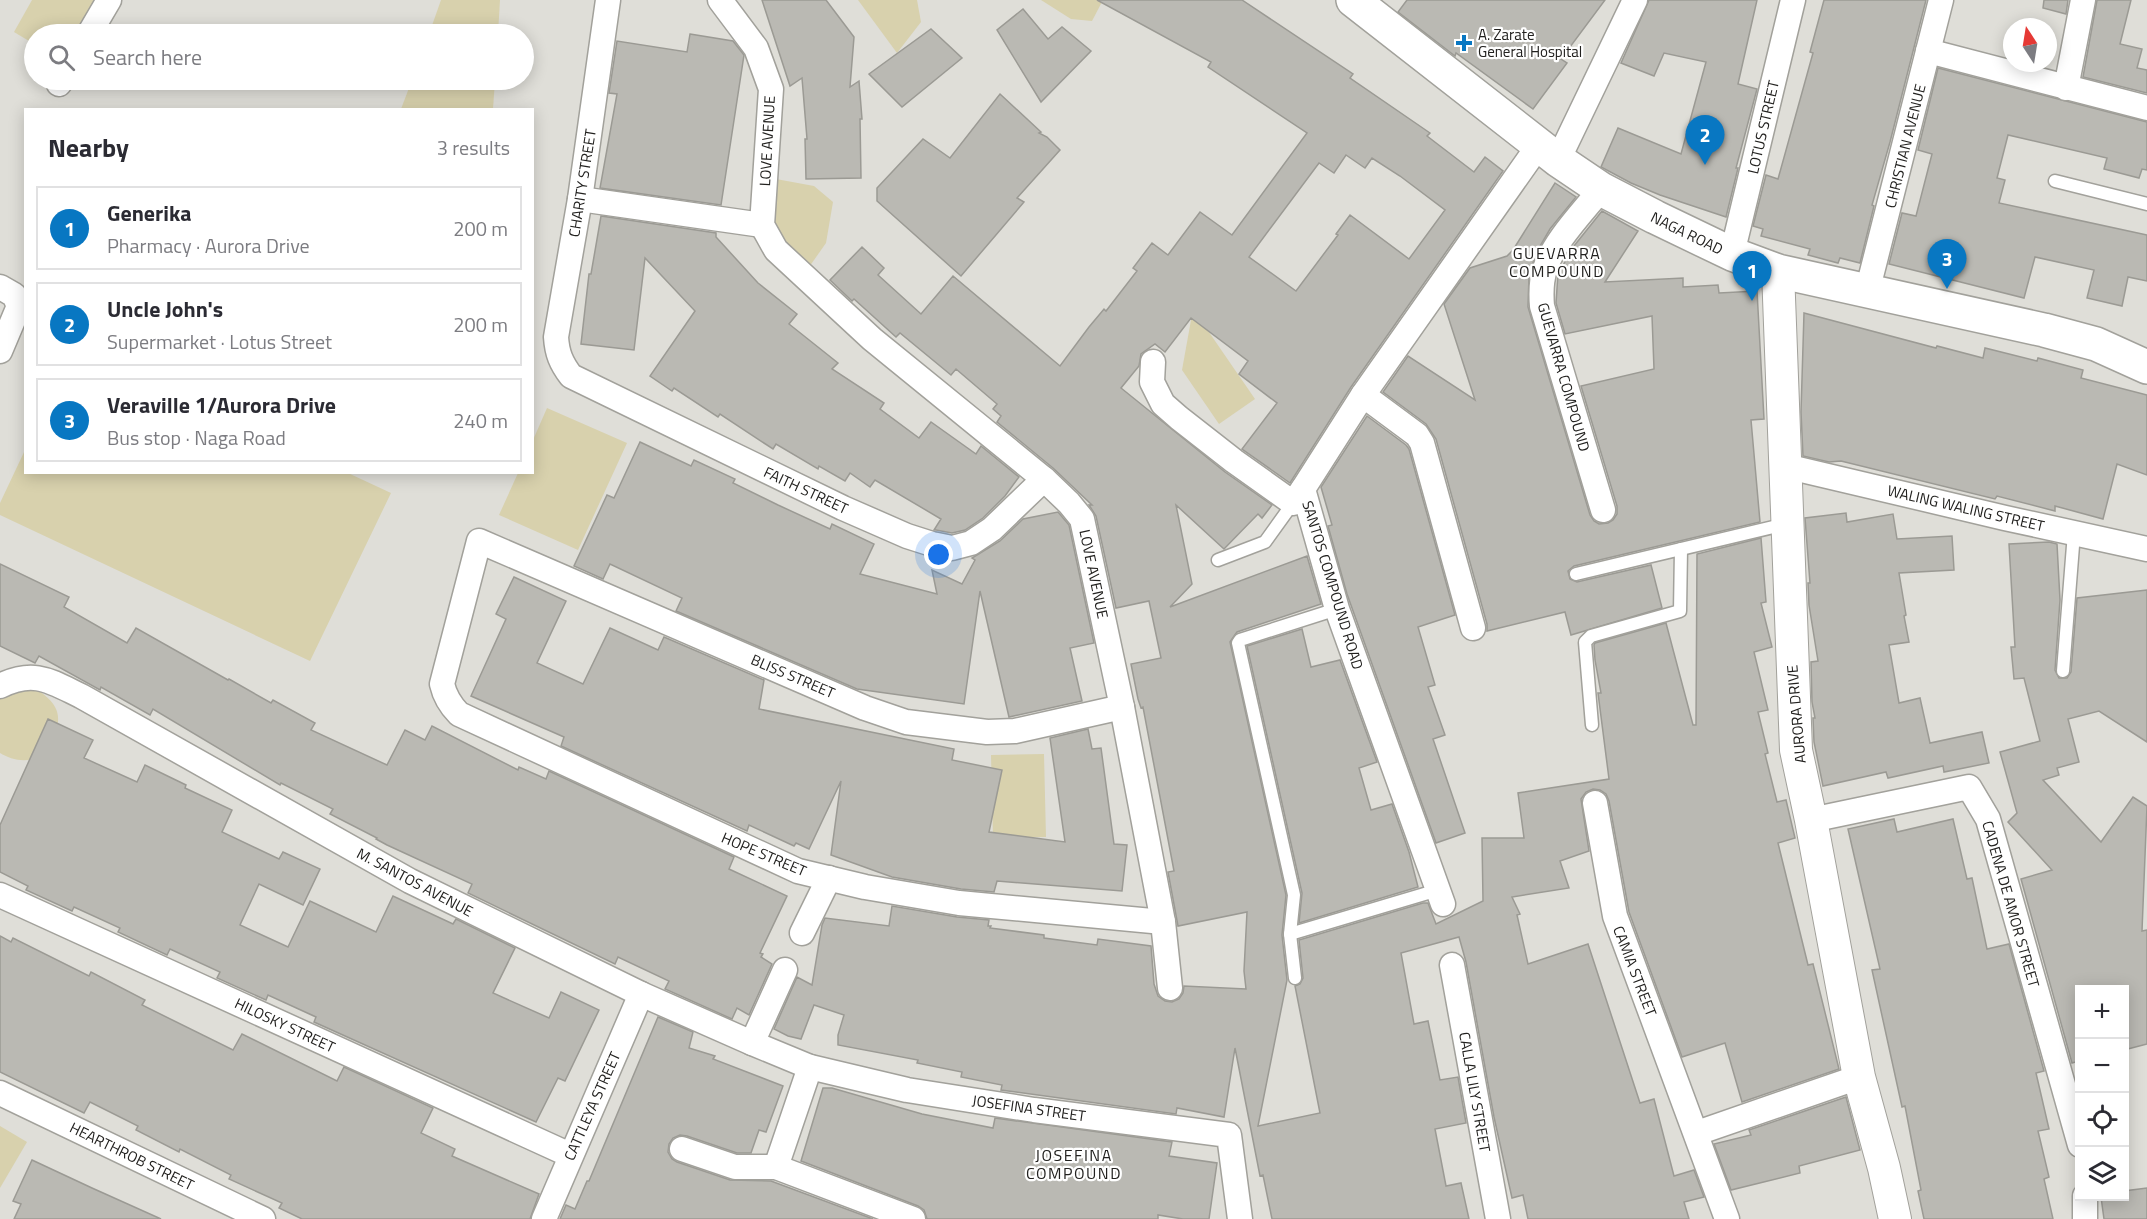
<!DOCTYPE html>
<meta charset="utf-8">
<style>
body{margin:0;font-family:"Titillium Web",sans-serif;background:#f7f7f7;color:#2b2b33}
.controls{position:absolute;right:18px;bottom:18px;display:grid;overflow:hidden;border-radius:0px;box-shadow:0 3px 15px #0003}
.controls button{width:54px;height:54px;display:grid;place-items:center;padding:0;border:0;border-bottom:2px solid #e1e1e2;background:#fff;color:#2b2b33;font:30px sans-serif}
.compass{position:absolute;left:2003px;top:18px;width:54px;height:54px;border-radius:50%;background:#fff;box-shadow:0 3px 15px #0003;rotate:348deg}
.you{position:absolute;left:939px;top:555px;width:21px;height:21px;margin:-15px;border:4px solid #fff;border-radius:50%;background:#1a73e8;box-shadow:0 0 0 9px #1a73e833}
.badge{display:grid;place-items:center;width:39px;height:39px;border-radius:50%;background:#0877c2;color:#fff;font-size:20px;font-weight:700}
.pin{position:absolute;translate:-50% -50px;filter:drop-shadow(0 2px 3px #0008)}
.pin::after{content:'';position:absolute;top:32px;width:21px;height:18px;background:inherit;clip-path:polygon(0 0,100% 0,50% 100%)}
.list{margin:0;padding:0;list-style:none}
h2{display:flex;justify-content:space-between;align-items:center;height:78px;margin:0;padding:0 24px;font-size:26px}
h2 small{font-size:20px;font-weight:400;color:#7c7c81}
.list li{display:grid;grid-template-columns:39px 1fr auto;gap:18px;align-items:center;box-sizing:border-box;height:84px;margin:0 12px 12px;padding:0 12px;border:2px solid #e1e1e2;border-radius:0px}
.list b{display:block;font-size:22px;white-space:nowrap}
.list p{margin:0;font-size:20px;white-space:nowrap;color:#7c7c81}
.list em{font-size:20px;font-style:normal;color:#7c7c81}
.icon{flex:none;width:33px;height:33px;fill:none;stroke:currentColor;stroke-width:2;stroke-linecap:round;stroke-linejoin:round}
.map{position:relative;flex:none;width:2147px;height:1219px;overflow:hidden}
.search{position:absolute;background:#fff;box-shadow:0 3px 15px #0003;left:24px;top:24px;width:510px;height:66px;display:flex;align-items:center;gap:15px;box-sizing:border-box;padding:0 21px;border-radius:33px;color:#7c7c81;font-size:22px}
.panel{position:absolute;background:#fff;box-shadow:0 3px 15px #0003;left:24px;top:108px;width:510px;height:366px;border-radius:0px}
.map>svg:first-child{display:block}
</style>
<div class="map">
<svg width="2147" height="1219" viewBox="0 0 2147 1219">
<rect width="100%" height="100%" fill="#dfded8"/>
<!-- green -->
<g fill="#d8d1ad">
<path d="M32,0H101L81,34H34V44L14,32Z"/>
<path d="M441,0H500L498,34H429Z"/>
<path d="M858,0H917L921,22L897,53Z"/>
<path d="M1041,0H1103L1092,21L1071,19Z"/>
<path d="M412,80H495L493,109H401Z"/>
<path d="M776,179L814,186L833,202L826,243L807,270L776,241L769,192Z"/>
<path d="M1193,309L1255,399L1219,424L1182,370Z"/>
<path d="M547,408L627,443L578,550L499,515L518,473L532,472L533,440Z"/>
<path d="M25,450L26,472L348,473L391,493L310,661L0,515V503Z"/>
<path d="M32,687C45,694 60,705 58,722C58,728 53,734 50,739C47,744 44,752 40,755C29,764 11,760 0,753V693Z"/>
<path d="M1044,754L1046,837L993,838L991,755Z"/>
<path d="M0,1126L27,1142L0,1188Z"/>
</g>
<!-- building -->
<g fill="#bab9b3" stroke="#9b9a94" stroke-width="1.5" fill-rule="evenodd">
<path d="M762,0H826L854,37L850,87L859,81L862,119H860L861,178L806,179L805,139H807L802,78L790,86Z"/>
<path d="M1097,0H1242L1353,74L1350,78L1430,133L1427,136L1474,172L1485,157L1503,171L1351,387L1290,483L1242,449L1277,403L1239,374L1248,361L1191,318L1165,352L1155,344L1141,354L1139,366L1121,388L1225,472L1272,505L1262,518L1258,514L1224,549L1176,505L1192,584L1170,607L1307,556L1321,604L1237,632L1230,642L1286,895L1282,935L1287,980L1258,1126L1320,1113L1295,986L1300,984L1303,978L1299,940L1423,903H1428L1436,924L1483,901L1482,838H1524L1518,793L1609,779L1598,693H1601L1595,660L1594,645L1595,643L1666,623L1693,725H1696L1697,554L1761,538L1766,602L1761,603L1772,647L1754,652L1768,710L1758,712L1768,753L1765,754L1777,802L1786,800L1795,838L1778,843L1808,965L1813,964L1839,1069L1742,1102L1725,1043L1682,1057L1629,912L1609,801L1606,794L1600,790L1593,789L1586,792L1581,799L1589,851L1560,861L1569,888L1512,897L1520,914L1517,915L1528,964L1588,944L1640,1103L1654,1099L1674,1176L1694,1170L1704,1197L1684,1202L1689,1219H1528L1523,1195L1512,1198L1494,1117L1466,962L1459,937L1401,953L1414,1024L1428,1021L1440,1080L1458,1077L1466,1123L1435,1129L1446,1186L1461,1183L1469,1219H1272L1263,1175L1260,1176L1235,1048L1224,1117L1177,1108L1176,1114L1001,1090L1002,1085L961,1077L962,1072L917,1063L918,1060L838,1045V1035L844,1015L814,1005L801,1039L788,1036L774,1029L797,977L812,985L822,925L825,918L889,926L892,906L957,917L989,920L988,926H991L990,928L1044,935V938L1097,945L1098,939L1151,946L1154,984L1158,996L1165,1001L1172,1002L1179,999L1183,993L1184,986L1246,989L1244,971L1247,912L1178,926L1168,872L1174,871L1143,707L1141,708L1138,699L1131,664L1161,658L1149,601L1116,608L1096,516L1089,505H1092L1053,468L997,422L1001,416L993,409L997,404L956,369L951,375L900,333L896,337L854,299L852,301L830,280L862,247L884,268L878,275L921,314L953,276L1060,366L1089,327L1104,309L1106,311L1137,271L1133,268L1152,243L1168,255L1200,212L1232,235L1307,133L1208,67L1211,62ZM1346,155L1365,168L1372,158L1400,176L1445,210L1409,259L1350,215L1336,234L1338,235L1296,291L1249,257L1319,163L1334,173Z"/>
<path d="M1407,0H1605L1561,59L1567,63L1533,109L1456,53L1455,56L1398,12Z"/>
<path d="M1649,0H1757L1738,84L1757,89L1736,168H1738L1726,217L1660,195L1631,183L1601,167L1618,128L1681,154L1706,62L1664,53L1654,76L1621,63Z"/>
<path d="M1824,0H1926L1890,142L1872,205L1874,206L1860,263L1840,258L1838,263L1808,255L1810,249L1761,236L1763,229L1753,226L1766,175L1778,179L1813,53L1810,52Z"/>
<path d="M2044,0H2068L2066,14L2043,8Z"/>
<path d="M2097,0H2131L2120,44L2142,49L2137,68L2147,70V93L2083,77Z"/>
<path d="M1023,9L1048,39L1062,27L1091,51L1041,102L997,30Z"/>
<path d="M931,29L962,58L902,107L869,74Z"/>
<path d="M690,34L733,41L744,55L721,205L600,188L617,94L609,93L617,41L687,52Z"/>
<path d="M1938,68L2147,122V170L2142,169L2139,178L2104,169L2107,158L2008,135L1997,178L2005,180L1999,203L2147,235V281L2128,277L2122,306L2087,298L2094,270L2035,257L2024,298L1889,264L1902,213L1916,216L1932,154L1918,150Z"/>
<path d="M1000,94L1041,132L1039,133L1047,137L1060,150L1017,198L1024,202L961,276L877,201V188L923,139L950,158Z"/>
<path d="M1555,183L1576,197L1550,229L1536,253L1529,276L1528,307L1590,515L1594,521L1599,524L1608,523L1613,520L1617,514V506L1581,386L1654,369L1652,316L1565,334L1556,303L1558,274L1574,246L1602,211L1638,231L1605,282L1683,278V287L1718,285L1719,293L1757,291L1764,419L1751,420L1760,522L1574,566L1568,571L1570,579L1577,582L1651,565L1662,608L1571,635L1565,612L1487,631V624L1436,439L1426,424L1383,392L1408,356L1475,400L1444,304L1470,268L1507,256L1513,250Z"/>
<path d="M601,216L716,233V237L758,283L797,314L789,324L838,363L832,369L884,403L880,409L919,438L931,422L976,454L981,446L1019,477L1005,496L983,518L965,530L952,533L936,530H934L941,519L875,480L870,487L850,473L845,481L819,466L818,469L776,444L773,449L720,414L718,417L674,388L672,391L650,376L695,311L645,258L634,350L581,344L589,274H591Z"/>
<path d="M1804,313L1936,348L1937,346L1983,358L1985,348L2037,361L2038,358L2083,370L2081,378L2147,395V475L2117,464L2103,519L2055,506V511L1997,496L1995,499L1841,461L1829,462L1803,456L1801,412Z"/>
<path d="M1367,416L1406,445L1409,449L1455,615L1418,627L1435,685L1428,687L1445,735L1433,739L1465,833L1436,843L1347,594L1328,526L1332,525L1321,487Z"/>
<path d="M640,442L691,466L694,460L735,479L733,483L778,505L830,529L832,524L874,544L860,574L937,594L932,570L962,584L975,560L972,558L1000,541L1023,519L1058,512L1069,525L1094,643L1070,648L1082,701L1009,717L980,591L964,704L857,689L676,611L682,598L610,564L603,579L574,566L607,495L614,498Z"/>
<path d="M1846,513L1847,522L1893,514L1897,539L1952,536L1954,570L1899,573L1906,615L1904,616L1909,642L1889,645L1899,703L1920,698L1930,743L1982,732L1989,763L1944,772L1943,766L1888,778L1886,772L1823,786L1814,742L1813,718H1815L1812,702L1811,662L1818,661L1809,605L1808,583H1810L1805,518Z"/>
<path d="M2049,542L2057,544L2060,600L2055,670L2059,678H2067L2071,672L2077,598L2147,590V742L2099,711L2068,719L2079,762L2057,768L2059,775L2043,780L2101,842L2133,797L2147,806L2142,931L2147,930V1044L2124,1050V990H2083L2079,987V1061L2072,1063L2021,879L2052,870L2008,822L2017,813L2000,752L2040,741L2024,678L2014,679L2011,647H2015L2009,544Z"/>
<path d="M0,564L69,597L64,607L127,643L136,628L228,680L229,679L271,703L273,700L315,723L311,730L387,765L405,730L425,740L432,726L518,770L519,767L546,779L549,771L734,857L729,869L787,896L760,953L763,954L761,957L772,964L749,1015L737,1008L732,1019L665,989L669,981L618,957L615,964L468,893L472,884L387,845L376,839L377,838L330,814L333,809L281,783L280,785L153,709L150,715L101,687L100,690L39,656L35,663L0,646Z"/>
<path d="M514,577L566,601L537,663L583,684L610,628L658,650L664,637L764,680L759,709L954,749L952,760L1002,770L989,832L1065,842L1050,738L1088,729L1092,749L1101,748L1114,844L1127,845L1122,891L997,881L994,892L961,889L892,877L831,855L841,781L809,849L796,843L794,846L749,825L747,831L561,746L564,737L471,696L506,619L496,614Z"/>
<path d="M1302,629L1311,667L1340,660L1377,762L1359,768L1371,810L1392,804L1409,852L1418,887L1299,923L1302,893L1247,646Z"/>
<path d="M48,719L93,740L84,758L137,782L145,765L186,785L185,788L232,810L222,832L279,859L283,852L320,869L303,905L259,884L240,925L288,947L310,901L376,932L393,896L453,924L456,919L515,948L493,993L549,1018L561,992L599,1010L565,1081L558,1078L536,1122L314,1022L316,1017L268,995L266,1000L217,978L220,972L170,949L167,955L118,932L120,928L74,907L72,911L26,890L28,886L0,872V825Z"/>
<path d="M1894,819L1897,832L1953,819L1967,879L1972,878L1987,949L2009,944L2044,1071L2036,1073L2049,1129L2038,1131L2049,1177L2044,1179L2053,1219H1924L1918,1191L1921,1190L1905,1106L1902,1107L1872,970L1880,969L1848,829Z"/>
<path d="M0,936L11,942L13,938L89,976L91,972L145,1000L142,1005L233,1050L242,1034L337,1081L344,1067L433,1108L421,1133L455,1149L452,1156L539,1194L530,1219H302L279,1208L282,1203L229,1179L231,1175L180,1149L179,1152L136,1130L138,1126L90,1102L84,1113L0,1072Z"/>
<path d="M658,1017L693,1032L689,1048L715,1056L713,1059L783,1086L766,1132L759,1130L751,1153H737L687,1136L680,1135L673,1138L669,1144L668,1152L672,1159L677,1162L730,1180L771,1181L873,1219H560L566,1205L575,1209L587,1181H589Z"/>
<path d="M823,1088H832L922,1114L993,1128L995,1118L1172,1142L1169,1156L1217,1163L1209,1219H1183L1158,1215V1219H927L924,1210L918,1206L801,1161Z"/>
<path d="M1846,1097L1860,1150L1799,1166L1800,1173L1731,1190L1714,1144L1751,1135L1749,1130Z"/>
<path d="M32,1160L92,1188L161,1219H14L21,1204L13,1201Z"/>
<path d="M2147,1188V1219H2104L2101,1197H2124V1191Z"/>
</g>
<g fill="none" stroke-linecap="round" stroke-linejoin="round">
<defs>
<g id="service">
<path d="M2055,181L2147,204"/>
<path d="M1218,560L1265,542L1293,503"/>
<path d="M1576,574L1786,524"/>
<path d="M2063,671L2074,533"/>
<path d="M1592,725L1585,642L1591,636L1680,611L1681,549"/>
<path d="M1290,934L1438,890"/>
<path d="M1295,978L1290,934L1294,895L1238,643L1240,640L1337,609"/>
</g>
<g id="minor">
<path d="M608,0L580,199L556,337C557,353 561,363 571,376L843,508L907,536L932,544L952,548L971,543L992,529L1044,479"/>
<path d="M720,0L756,48L771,89L762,225L776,250L872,339L1044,479L1069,503L1082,519L1122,707L1163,922L1170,988"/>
<path d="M89,34L109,0"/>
<path d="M1928,51L2147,108"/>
<path d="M59,84L62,80"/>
<path d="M2066,88L2083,0"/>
<path d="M1558,160L1635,0"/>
<path d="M1601,189C1583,212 1554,241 1545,269C1541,281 1541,294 1542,306L1603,510"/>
<path d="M580,199L762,225"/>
<path d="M1732,254L1793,0"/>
<path d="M0,287L14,295L19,306L0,351"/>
<path d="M1867,292L1941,0"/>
<path d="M1153,362L1152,382L1163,404L1179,418L1234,461L1293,503L1303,489"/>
<path d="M1363,395L1417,435L1422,443L1473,628"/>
<path d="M1785,466L2005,518L2147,549"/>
<path d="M0,686C34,669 50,681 81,696L410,881L641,994L752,1043L785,970"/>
<path d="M1122,707L1015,731L987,732L906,722L865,708L479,541L442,684C445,697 450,705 459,714L798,871L865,887L959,903L1163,922"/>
<path d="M1595,803L1615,916L1727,1219"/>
<path d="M1811,820L1969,787L1988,819L2080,1145"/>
<path d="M0,895L570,1155"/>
<path d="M1443,904L1337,609L1303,489L1363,395L1539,145"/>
<path d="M802,933L829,878"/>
<path d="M1452,965L1498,1219"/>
<path d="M752,1043L810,1067L907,1090L1034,1110L1229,1135L1240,1219"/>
<path d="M0,1093L263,1219"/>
<path d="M1697,1133L1859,1077"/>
<path d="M682,1149L735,1167H776L913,1219"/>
<path d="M776,1167L810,1067"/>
<path d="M2085,1196V1219"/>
<path d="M544,1219L641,994"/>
</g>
<path id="tertiary" d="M1778,271L1796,750L1811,820L1859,1077L1884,1168L1895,1219"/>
<path id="secondary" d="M1353,0L1558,160L1601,189L1655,217L1732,254L1778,271L2044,330L2096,344L2147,367"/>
</defs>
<!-- service casing -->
<use href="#service" stroke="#a2a19b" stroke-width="15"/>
<!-- minor casing -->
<use href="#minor" stroke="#a2a19b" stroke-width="27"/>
<!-- tertiary casing -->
<use href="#tertiary" stroke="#a2a19b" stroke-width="34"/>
<!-- secondary casing -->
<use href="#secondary" stroke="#a2a19b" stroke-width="36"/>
<!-- service -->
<use href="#service" stroke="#fff" stroke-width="12"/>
<!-- minor -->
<use href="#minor" stroke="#fff" stroke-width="24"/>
<!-- tertiary -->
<use href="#tertiary" stroke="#fff" stroke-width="32"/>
<!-- secondary -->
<use href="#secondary" stroke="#fff" stroke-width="33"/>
</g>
<!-- markers -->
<path fill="#0877c2" stroke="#fff" stroke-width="2" d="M1461 34h6v6h6v6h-6v6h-6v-6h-6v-6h6z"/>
<g text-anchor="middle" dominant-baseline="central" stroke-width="4.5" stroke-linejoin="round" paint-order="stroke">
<!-- poi labels -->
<g font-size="15" fill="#22211f" stroke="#fff" text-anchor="start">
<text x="1478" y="34">A. Zarate<tspan x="1478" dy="17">General Hospital</tspan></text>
</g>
<!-- street labels -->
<g font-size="15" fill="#22211f" stroke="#fff">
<text transform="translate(1763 127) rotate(-77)">LOTUS STREET</text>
<text transform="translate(767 141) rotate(-87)">LOVE AVENUE</text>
<text transform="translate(1905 146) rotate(-76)">CHRISTIAN AVENUE</text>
<text transform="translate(582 183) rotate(-81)">CHARITY STREET</text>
<text transform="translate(1687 233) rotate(26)">NAGA ROAD</text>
<text transform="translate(1564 377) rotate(74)">GUEVARRA COMPOUND</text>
<text transform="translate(806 490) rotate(25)">FAITH STREET</text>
<text transform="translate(1966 508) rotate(13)">WALING WALING STREET</text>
<text transform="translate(1094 574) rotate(78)">LOVE AVENUE</text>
<text transform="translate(1333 585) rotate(73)">SANTOS COMPOUND ROAD</text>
<text transform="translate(793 676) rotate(23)">BLISS STREET</text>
<text transform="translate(1796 714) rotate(-95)">AURORA DRIVE</text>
<text transform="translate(764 854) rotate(23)">HOPE STREET</text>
<text transform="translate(415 882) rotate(28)">M. SANTOS AVENUE</text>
<text transform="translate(2011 904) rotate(74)">CADENA DE AMOR STREET</text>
<text transform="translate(1635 971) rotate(69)">CAMIA STREET</text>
<text transform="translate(285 1025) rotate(25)">HILOSKY STREET</text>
<text transform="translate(1475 1092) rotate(80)">CALLA LILY STREET</text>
<text transform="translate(592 1106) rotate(-66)">CATTLEYA STREET</text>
<text transform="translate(1029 1108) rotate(8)">JOSEFINA STREET</text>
<text transform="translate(132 1156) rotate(26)">HEARTHROB STREET</text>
</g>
<!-- neighbourhood labels -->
<g font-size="16" letter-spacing="1.5" fill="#22211f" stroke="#fff">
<text x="1557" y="253">GUEVARRA<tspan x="1557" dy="18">COMPOUND</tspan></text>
<text x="1074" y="1155">JOSEFINA<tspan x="1074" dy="18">COMPOUND</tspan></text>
</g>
</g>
</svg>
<div class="controls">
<button>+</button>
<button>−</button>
<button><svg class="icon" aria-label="locate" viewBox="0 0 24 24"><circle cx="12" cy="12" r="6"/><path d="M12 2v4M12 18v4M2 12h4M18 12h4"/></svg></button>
<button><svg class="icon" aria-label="layers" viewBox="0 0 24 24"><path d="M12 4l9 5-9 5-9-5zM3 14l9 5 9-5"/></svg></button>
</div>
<svg class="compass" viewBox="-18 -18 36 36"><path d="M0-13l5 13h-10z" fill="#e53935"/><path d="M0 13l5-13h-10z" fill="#7c7c81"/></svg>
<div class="you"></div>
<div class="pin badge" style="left:1752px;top:301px">1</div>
<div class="pin badge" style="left:1705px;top:165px">2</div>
<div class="pin badge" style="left:1947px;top:289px">3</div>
<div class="search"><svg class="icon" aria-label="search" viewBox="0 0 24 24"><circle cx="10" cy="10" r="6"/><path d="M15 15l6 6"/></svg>Search here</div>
<section class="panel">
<h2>Nearby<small>3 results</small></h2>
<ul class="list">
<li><span class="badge">1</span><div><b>Generika</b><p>Pharmacy · Aurora Drive</p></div><em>200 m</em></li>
<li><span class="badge">2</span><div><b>Uncle John's</b><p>Supermarket · Lotus Street</p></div><em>200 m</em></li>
<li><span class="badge">3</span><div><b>Veraville 1/Aurora Drive</b><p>Bus stop · Naga Road</p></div><em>240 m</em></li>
</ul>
</section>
</div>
